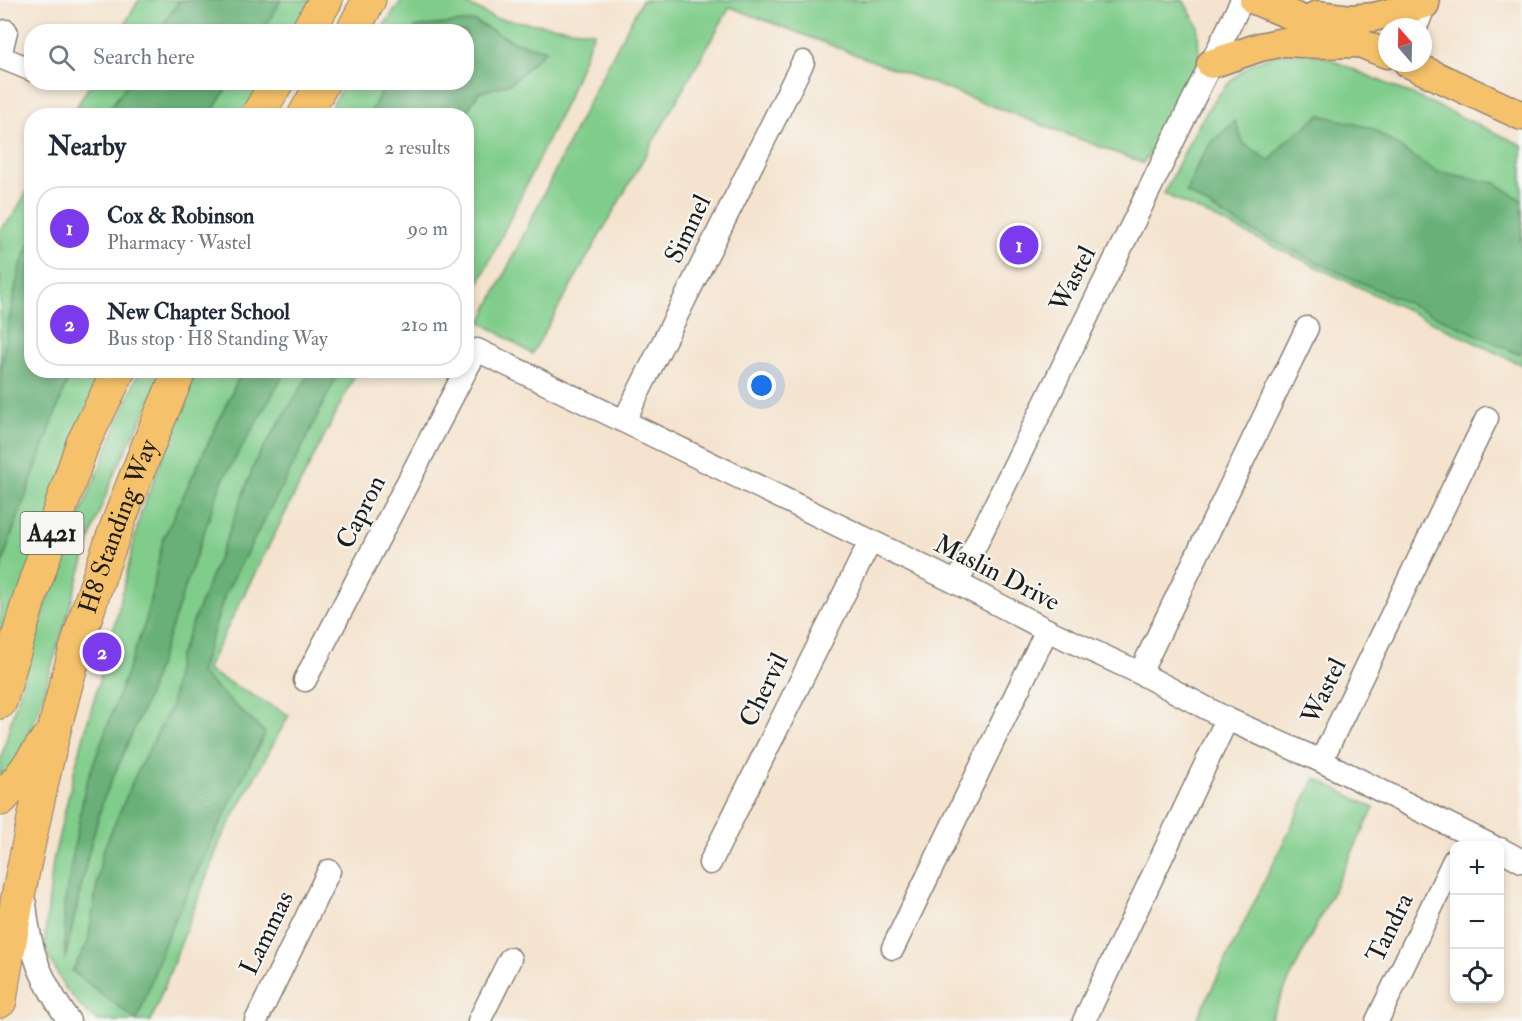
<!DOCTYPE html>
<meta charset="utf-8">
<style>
body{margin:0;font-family:"IM FELL Double Pica",serif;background:#f2f2f3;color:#1f2937}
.controls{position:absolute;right:18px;bottom:18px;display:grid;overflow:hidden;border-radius:12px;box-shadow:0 3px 9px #0003}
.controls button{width:54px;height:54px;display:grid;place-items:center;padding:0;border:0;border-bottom:2px solid #e0e1e3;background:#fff;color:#1f2937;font:30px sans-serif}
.compass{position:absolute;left:1378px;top:18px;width:54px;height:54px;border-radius:50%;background:#fff;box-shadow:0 3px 9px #0003;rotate:340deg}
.you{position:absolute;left:762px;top:386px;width:21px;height:21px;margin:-15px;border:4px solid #fff;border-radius:50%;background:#1a73e8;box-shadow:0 0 0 9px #1a73e833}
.badge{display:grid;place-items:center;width:39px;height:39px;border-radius:50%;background:#7c3aed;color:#fff;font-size:20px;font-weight:700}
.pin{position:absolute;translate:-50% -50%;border:3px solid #fff;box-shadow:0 2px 6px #0006}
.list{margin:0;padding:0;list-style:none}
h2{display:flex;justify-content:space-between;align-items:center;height:78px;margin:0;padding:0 24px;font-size:26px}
h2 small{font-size:20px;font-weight:400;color:#747a83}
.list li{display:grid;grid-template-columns:39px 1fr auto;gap:18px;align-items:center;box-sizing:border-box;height:84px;margin:0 12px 12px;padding:0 12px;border:2px solid #e0e1e3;border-radius:24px}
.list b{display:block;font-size:22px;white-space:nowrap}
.list p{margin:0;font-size:20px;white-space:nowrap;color:#747a83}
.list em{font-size:20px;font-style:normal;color:#747a83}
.icon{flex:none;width:33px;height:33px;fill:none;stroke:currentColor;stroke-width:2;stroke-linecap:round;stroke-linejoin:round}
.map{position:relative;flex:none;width:1522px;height:1021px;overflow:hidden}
.search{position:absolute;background:#fff;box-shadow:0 3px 9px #0003;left:24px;top:24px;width:450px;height:66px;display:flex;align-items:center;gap:15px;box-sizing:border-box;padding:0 21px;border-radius:24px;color:#747a83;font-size:22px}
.panel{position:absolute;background:#fff;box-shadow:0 3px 9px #0003;left:24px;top:108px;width:450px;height:270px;border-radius:24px}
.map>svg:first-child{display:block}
</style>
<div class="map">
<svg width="1522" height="1021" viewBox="0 0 1522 1021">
<rect width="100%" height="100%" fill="#f6f6f2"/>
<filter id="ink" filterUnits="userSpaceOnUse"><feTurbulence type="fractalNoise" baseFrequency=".0167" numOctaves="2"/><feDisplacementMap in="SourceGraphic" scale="12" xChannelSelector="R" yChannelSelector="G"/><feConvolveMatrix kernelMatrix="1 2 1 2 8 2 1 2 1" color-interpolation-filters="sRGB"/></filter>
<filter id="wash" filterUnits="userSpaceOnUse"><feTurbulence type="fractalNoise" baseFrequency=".008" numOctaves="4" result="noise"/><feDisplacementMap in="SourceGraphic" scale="24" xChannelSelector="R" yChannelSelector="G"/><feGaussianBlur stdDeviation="1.35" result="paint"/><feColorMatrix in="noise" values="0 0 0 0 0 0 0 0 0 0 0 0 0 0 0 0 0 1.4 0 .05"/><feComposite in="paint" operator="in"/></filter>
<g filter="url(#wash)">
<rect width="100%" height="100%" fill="#f4e3ce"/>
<!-- green -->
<g fill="#80cd8b" stroke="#4e7454" stroke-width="1.5">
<path d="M139,0H314L295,31L120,32Z"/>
<path d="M402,0H459L494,18L594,32L568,98L467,308L466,116H326L345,83L466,82V32L380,31Z"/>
<path d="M642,0H1183L1198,26L1199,61L1187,93L1143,163L730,7L532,354L481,322L593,93Z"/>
<path d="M1305,53L1327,58L1422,99L1522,145V365L1164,194C1188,147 1213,76 1268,57C1279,54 1293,54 1305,53Z"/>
<path d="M91,83H264L244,115L71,116Z"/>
<path d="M31,184L32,370L108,371L0,652V229L13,216Z"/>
<path d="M139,371H166L115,472L96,521L22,764L0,776V763L12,717L53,581Z"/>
<path d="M196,371H357L206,670L289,715L221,839L151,1021H98L81,1007L65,988L44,947L53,861L75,768L117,616L140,515Z"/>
<path d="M1315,778L1374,808L1269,1021H1196Z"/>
</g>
<!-- forest -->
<g fill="#68b077" stroke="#42664a" stroke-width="1.5">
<path d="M180,0H281L263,31H159Z"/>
<path d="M474,21L515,42L546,50L511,83L478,93L465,115H369L386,83L466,82V32L413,31L415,27Z"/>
<path d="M128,83V82L230,83L210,115H105Z"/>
<path d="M1320,115L1371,128L1435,171L1496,183L1522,201V235L1520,239L1522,242V352L1518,354C1425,309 1328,271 1237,223C1220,214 1203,202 1186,192L1199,161L1211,143L1235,121L1244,144L1270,161L1285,142Z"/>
<path d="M31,242L32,370L71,371L9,542L0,573V377L8,325L20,266Z"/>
<path d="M312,370L339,371L297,458L225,594L200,673L265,733L213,838L167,937L137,1021L72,971L88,942L102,853L136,774L171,707L178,659L229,532L256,460Z"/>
<path d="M242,371H286L221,483L145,704L104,798L89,851L65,960L64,905L85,787L146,620L163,539Z"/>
</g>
</g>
<g filter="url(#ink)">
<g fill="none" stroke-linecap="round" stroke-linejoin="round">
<defs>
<g id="minor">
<path d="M1416,27L1427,0"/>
<path d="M0,56L6,31"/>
<path d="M0,57L32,70"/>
<path d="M466,370L477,350L957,583L1047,630L1140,673L1227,719L1321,761L1492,846"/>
<path d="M624,421L803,62"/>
<path d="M957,583L1242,0"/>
<path d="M1140,673L1307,328"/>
<path d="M305,680L466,370"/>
<path d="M1321,761L1487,418"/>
<path d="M1500,849L1522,861"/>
<path d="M710,863L870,542"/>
<path d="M25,904C30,955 41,979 69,1021"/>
<path d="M893,948L1047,630"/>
<path d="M256,1021L329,871"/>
<path d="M479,1021L510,959"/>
<path d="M1084,1021L1227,719"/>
<path d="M1377,1021L1454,860"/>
</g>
<g id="major">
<path d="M1254,0L1387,54"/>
<path d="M1317,15L1351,19L1374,17L1425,4"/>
<path d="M1408,63L1522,116"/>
<path d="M1211,64L1260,47L1284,42L1320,44L1361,43"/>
</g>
<g id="highway">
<path d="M307,32L326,0"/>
<path d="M352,32L369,0"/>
<path d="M257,116L277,82"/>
<path d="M304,116L323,82"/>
<path d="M0,702L28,603L82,445L119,370"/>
<path d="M1,799L19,779L46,741"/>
<path id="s1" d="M0,1001C6,959 14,918 22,876C39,793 57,710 82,629C109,541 143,455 180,370"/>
</g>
</defs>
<!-- minor casing -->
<use href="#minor" stroke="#888075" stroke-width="25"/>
<!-- major casing -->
<use href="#major" stroke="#888075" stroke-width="31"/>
<!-- highway casing -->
<use href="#highway" stroke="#888075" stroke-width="35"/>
<!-- minor -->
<use href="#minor" stroke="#fff" stroke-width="22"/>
<!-- major -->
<use href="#major" stroke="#f5c16b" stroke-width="28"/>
<!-- highway -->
<use href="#highway" stroke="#f5c16b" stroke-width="33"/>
</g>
</g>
<g text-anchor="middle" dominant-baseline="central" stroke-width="4.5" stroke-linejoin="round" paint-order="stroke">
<!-- shield labels -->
<rect fill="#f6f6f2" stroke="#5d5d5c" stroke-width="1.5" x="20.5" y="512" width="63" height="42" rx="4.5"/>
<g font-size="24" font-weight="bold" fill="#1c1c1c">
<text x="52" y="533">A421</text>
</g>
<!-- street labels -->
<g font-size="26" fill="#1c1c1c" stroke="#f6f6f2">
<text transform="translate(688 229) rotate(-64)">Simnel</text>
<text transform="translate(1073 279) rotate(-63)">Wastel</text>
<text transform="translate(361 512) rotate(-63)">Capron</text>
<text stroke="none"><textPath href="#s1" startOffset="490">H8 Standing Way</textPath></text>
<text transform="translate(997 573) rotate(27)">Maslin Drive</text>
<text transform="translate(764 690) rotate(-64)">Chervil</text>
<text transform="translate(1324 691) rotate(-64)">Wastel</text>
<text transform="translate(1390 928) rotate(-64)">Tandra</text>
<text transform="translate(267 933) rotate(-64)">Lammas</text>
</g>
</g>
</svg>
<div class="controls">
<button>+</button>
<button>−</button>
<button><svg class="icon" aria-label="locate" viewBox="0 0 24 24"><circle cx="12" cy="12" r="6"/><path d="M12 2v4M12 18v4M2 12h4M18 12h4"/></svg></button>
</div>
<svg class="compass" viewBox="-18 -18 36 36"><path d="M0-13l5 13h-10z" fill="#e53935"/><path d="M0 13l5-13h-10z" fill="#747a83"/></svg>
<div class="you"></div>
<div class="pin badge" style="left:1019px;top:245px">1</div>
<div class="pin badge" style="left:102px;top:652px">2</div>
<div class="search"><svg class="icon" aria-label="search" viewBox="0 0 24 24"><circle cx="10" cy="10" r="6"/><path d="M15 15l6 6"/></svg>Search here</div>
<section class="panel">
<h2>Nearby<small>2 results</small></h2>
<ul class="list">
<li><span class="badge">1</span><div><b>Cox &amp; Robinson</b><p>Pharmacy · Wastel</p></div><em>90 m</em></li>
<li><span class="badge">2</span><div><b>New Chapter School</b><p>Bus stop · H8 Standing Way</p></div><em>210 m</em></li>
</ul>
</section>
</div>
